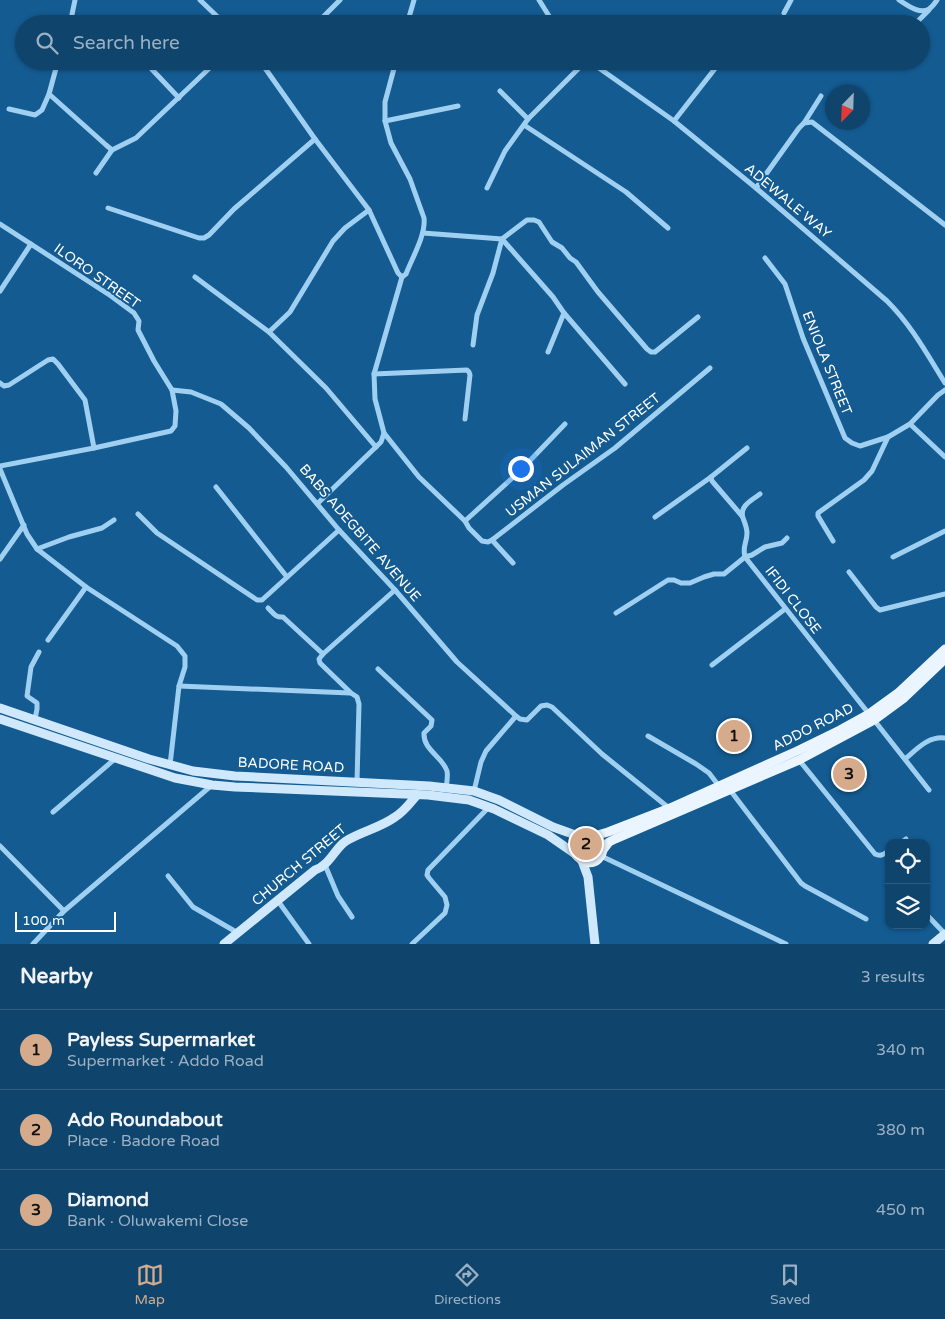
<!DOCTYPE html>
<meta charset="utf-8">
<style>
body{margin:0;font-family:"Varela Round",sans-serif;background:#1d4e75;color:#f1f3f6}
.controls{position:absolute;right:15px;bottom:15px;display:grid;overflow:hidden;border-radius:10px;box-shadow:0 1px 4px #0004}
.controls button{width:45px;height:45px;display:grid;place-items:center;padding:0;border:0;border-bottom:1px solid #2f5c80;background:#0f446d;color:#f1f3f6;font:25px sans-serif}
.compass{position:absolute;left:825px;top:85px;width:45px;height:45px;border-radius:50%;background:#0f446d;box-shadow:0 1px 4px #0004;rotate:203deg}
.scale{position:absolute;left:15px;bottom:12px;width:101px;box-sizing:border-box;padding-left:5px;border:2px solid #fff;border-top:0;font-size:14px;line-height:18px;white-space:nowrap;color:#fff;-webkit-text-stroke:4px #145b91;paint-order:stroke}
.you{position:absolute;left:520px;top:468px;width:18px;height:18px;margin:-12px;border:4px solid #fff;border-radius:50%;background:#1a73e8;box-shadow:0 0 0 8px #1a73e833}
.badge{display:grid;place-items:center;width:32px;height:32px;border-radius:50%;background:#d6ab8b;color:#111;font-size:16px;font-weight:700}
.pin{position:absolute;translate:-50% -50%;border:2px solid #fff;box-shadow:0 1px 5px #0006}
.list{margin:0;padding:0;list-style:none}
h2{display:flex;justify-content:space-between;align-items:center;height:65px;margin:0;padding:0 20px;font-size:21px}
h2 small{font-size:16px;font-weight:400;color:#9bb0c2}
.list li{display:grid;grid-template-columns:32px 1fr auto;gap:15px;align-items:center;box-sizing:border-box;height:80px;padding:0 20px;border-top:1px solid #2f5c80}
.list b{display:block;font-size:19px;white-space:nowrap}
.list p{margin:0;font-size:16px;white-space:nowrap;color:#9bb0c2}
.list em{font-size:16px;font-style:normal;color:#9bb0c2}
.icon{flex:none;width:28px;height:28px;fill:none;stroke:currentColor;stroke-width:2;stroke-linecap:round;stroke-linejoin:round}
.map{position:relative;flex:none;width:945px;height:944px;overflow:hidden}
.search{position:absolute;background:#0f446d;box-shadow:0 1px 4px #0004;left:15px;right:15px;top:15px;height:55px;display:flex;align-items:center;gap:12px;box-sizing:border-box;padding:0 18px;border-radius:28px;color:#9bb0c2;font-size:19px}
.sheet{height:305px;background:#0f446d}
nav{display:flex;justify-content:space-around;align-items:center;box-sizing:border-box;height:70px;border-top:1px solid #2f5c80;background:#0f446d;font-size:14px;color:#9bb0c2}
nav a{display:grid;justify-items:center;gap:2px}
nav .on{color:#d6ab8b}
.map>svg:first-child{display:block}
</style>
<div class="map">
<svg width="945" height="944" viewBox="0 0 945 944">
<rect width="100%" height="100%" fill="#145b91"/>
<g fill="none" stroke-linecap="round" stroke-linejoin="round">
<!-- street -->
<g stroke="#a0d0f1" stroke-width="5">
<path d="M200,0L225,24"/>
<path d="M539,0L554,24"/>
<path d="M899,0C907,5 920,15 929,9C932,7 935,3 937,0"/>
<path d="M784,13L791,0"/>
<path d="M70,24L75,0"/>
<path d="M316,24L340,0"/>
<path d="M407,24L414,0"/>
<path d="M915,24L929,10"/>
<path d="M144,61L179,98"/>
<path d="M260,61L315,139L369,210L398,273L402,277"/>
<path d="M589,61L674,121L756,188L887,301C912,326 927,354 945,383"/>
<path d="M500,91L528,119"/>
<path d="M49,94L106,145L112,150"/>
<path d="M9,109L35,115L42,110L49,94L58,61"/>
<path d="M385,121L458,106"/>
<path d="M674,121L721,61"/>
<path d="M804,123L821,96"/>
<path d="M524,125L626,192L668,228"/>
<path d="M96,173L112,150L136,138L217,61"/>
<path d="M487,188L505,151L528,119L586,61"/>
<path d="M756,188L799,128L804,123L812,122L945,225"/>
<path d="M108,208L199,238H204L209,235L234,209L315,139"/>
<path d="M0,224L111,296L134,313L139,321L138,330L154,361L172,390L176,411L175,426L171,431L94,448L0,466"/>
<path d="M423,233L502,239L553,297L564,313L625,384"/>
<path d="M765,258L785,284L803,338L845,438L852,443L860,446L888,437"/>
<path d="M195,277L269,332L326,388L376,447"/>
<path d="M0,291L31,244"/>
<path d="M269,332L290,312L333,241L345,228L369,210"/>
<path d="M473,345L477,315L493,273L502,239L527,220H534L539,222L552,242L562,248L570,258L576,262L598,292L647,349L651,352H655L698,317"/>
<path d="M548,352L564,313"/>
<path d="M374,374L467,370L469,372L470,375L465,419"/>
<path d="M0,383L4,386L9,385L48,360L53,359L58,364L85,400L94,448"/>
<path d="M172,390L191,392L221,404L249,428L286,467L339,530L395,590L457,662L516,716"/>
<path d="M910,424L945,457"/>
<path d="M384,433L419,477L465,521L469,528L482,541L488,542L492,540L513,563"/>
<path d="M0,469L27,534L37,549L86,587L177,646L185,656V667L179,686L170,765"/>
<path d="M216,487L287,577"/>
<path d="M760,494C752,500 739,506 743,518C745,523 747,528 747,533C747,543 742,546 745,557L869,714"/>
<path d="M318,503L381,442L384,433L375,399L374,374L402,277L406,274C412,258 426,235 424,218L410,179L391,143L385,121V102L396,61"/>
<path d="M138,514L157,533L257,600H262L339,530"/>
<path d="M742,516L712,481L711,477L747,448"/>
<path d="M655,517L711,477"/>
<path d="M465,521L520,471L565,424"/>
<path d="M492,540L563,485L615,448L710,368"/>
<path d="M833,541L818,516V513L864,480L872,471L888,437L910,424L938,395L945,390"/>
<path d="M37,549L69,537L102,528L114,520"/>
<path d="M893,557L945,531"/>
<path d="M0,559L24,525"/>
<path d="M849,572L876,607L880,610L945,594"/>
<path d="M268,608C273,613 276,618 283,617L323,654"/>
<path d="M616,613L668,580H674L681,583H690L704,577L714,574H724L745,557L752,555L765,547L782,543L787,538"/>
<path d="M48,640L86,587"/>
<path d="M712,665L785,609"/>
<path d="M378,669L432,720L431,726L424,733C423,750 442,756 447,771C448,776 447,782 446,787"/>
<path d="M179,686L350,693"/>
<path d="M35,719L37,709V703L27,696L31,667L39,652"/>
<path d="M874,720L929,790"/>
<path d="M648,736L696,764L709,773L719,786"/>
<path d="M905,759C917,749 928,736 945,738"/>
<path d="M799,760L875,854C881,857 884,854 889,851"/>
<path d="M357,782L359,704L357,697L351,693L320,663L319,659L323,654L395,590"/>
<path d="M730,790L801,883L805,886L866,919"/>
<path d="M474,791L481,762L486,751L516,716L520,719L527,720L541,706L547,705L552,707L602,754L669,808"/>
<path d="M53,812L116,758"/>
<path d="M901,843L906,839"/>
<path d="M0,846L64,911"/>
<path d="M601,856L786,944"/>
<path d="M325,865L338,896L352,917"/>
<path d="M168,876L193,907L238,933"/>
<path d="M278,901L309,944"/>
<path d="M926,914L945,934"/>
<path d="M33,944L64,911L212,785"/>
<path d="M412,944L445,913L447,905L445,897L429,878L427,875L428,870L489,807"/>
</g>
<!-- secondary -->
<g stroke="#cfe8fc" stroke-width="9">
<path d="M0,708L149,759L193,771L235,776L429,786L474,791L499,800L553,827L581,837"/>
<path d="M0,719L175,778L212,785L235,787L428,795L469,800L494,809L548,835L574,853"/>
<path d="M582,861L588,877L595,944"/>
<path d="M224,944L315,870C318,869 322,867 325,864C333,857 337,847 346,841C362,831 380,828 395,817C404,812 410,803 417,795"/>
<path d="M933,944L945,934"/>
</g>
<!-- primary -->
<g stroke="#eaf5ff" stroke-width="9">
<path d="M587,835C591,836 595,836 598,839C612,850 593,877 574,853C575,843 577,839 587,835Z"/>
<path d="M594,836L608,832L670,808L797,751L840,730L869,714L898,693L945,649"/>
<path d="M603,850L609,842L615,839L799,760L874,720L904,698L945,659"/>
</g>
</g>
<g text-anchor="middle" dominant-baseline="central" stroke-width="4" stroke-linejoin="round" paint-order="stroke">
<!-- street labels -->
<g font-size="14" fill="#fff" stroke="#145b91">
<text transform="translate(788 201) rotate(40)">ADEWALE WAY</text>
<text transform="translate(97 276) rotate(35)">ILORO STREET</text>
<text transform="translate(827 363) rotate(68)">ENIOLA STREET</text>
<text transform="translate(583 455) rotate(-38)">USMAN SULAIMAN STREET</text>
<text transform="translate(360 533) rotate(49)">BABS ADEGBITE AVENUE</text>
<text transform="translate(793 600) rotate(52)">IFIDI CLOSE</text>
<text transform="translate(813 727) rotate(-27)">ADDO ROAD</text>
<text transform="translate(291 765) rotate(3)">BADORE ROAD</text>
<text transform="translate(299 865) rotate(-40)">CHURCH STREET</text>
</g>
</g>
</svg>
<div class="controls">
<button><svg class="icon" aria-label="locate" viewBox="0 0 24 24"><circle cx="12" cy="12" r="6"/><path d="M12 2v4M12 18v4M2 12h4M18 12h4"/></svg></button>
<button><svg class="icon" aria-label="layers" viewBox="0 0 24 24"><path d="M12 4l9 5-9 5-9-5zM3 14l9 5 9-5"/></svg></button>
</div>
<svg class="compass" viewBox="-18 -18 36 36"><path d="M0-13l5 13h-10z" fill="#e53935"/><path d="M0 13l5-13h-10z" fill="#9bb0c2"/></svg>
<div class="scale">100 m</div>
<div class="you"></div>
<div class="pin badge" style="left:734px;top:736px">1</div>
<div class="pin badge" style="left:586px;top:844px">2</div>
<div class="pin badge" style="left:849px;top:774px">3</div>
<div class="search"><svg class="icon" aria-label="search" viewBox="0 0 24 24"><circle cx="10" cy="10" r="6"/><path d="M15 15l6 6"/></svg>Search here</div>
</div>
<section class="sheet">
<h2>Nearby<small>3 results</small></h2>
<ul class="list">
<li><span class="badge">1</span><div><b>Payless Supermarket</b><p>Supermarket · Addo Road</p></div><em>340 m</em></li>
<li><span class="badge">2</span><div><b>Ado Roundabout</b><p>Place · Badore Road</p></div><em>380 m</em></li>
<li><span class="badge">3</span><div><b>Diamond</b><p>Bank · Oluwakemi Close</p></div><em>450 m</em></li>
</ul>
</section>
<nav>
<a class="on"><svg class="icon" aria-label="map" viewBox="0 0 24 24"><path d="M3 6l6-2 6 2 6-2v14l-6 2-6-2-6 2zM9 4v14M15 6v14"/></svg>Map</a>
<a><svg class="icon" aria-label="directions" viewBox="0 0 24 24"><path d="M12 3l9 9-9 9-9-9zM9 14v-3h6M13 9l2 2-2 2"/></svg>Directions</a>
<a><svg class="icon" aria-label="saved" viewBox="0 0 24 24"><path d="M7 4h10v16l-5-4-5 4z"/></svg>Saved</a>
</nav>
